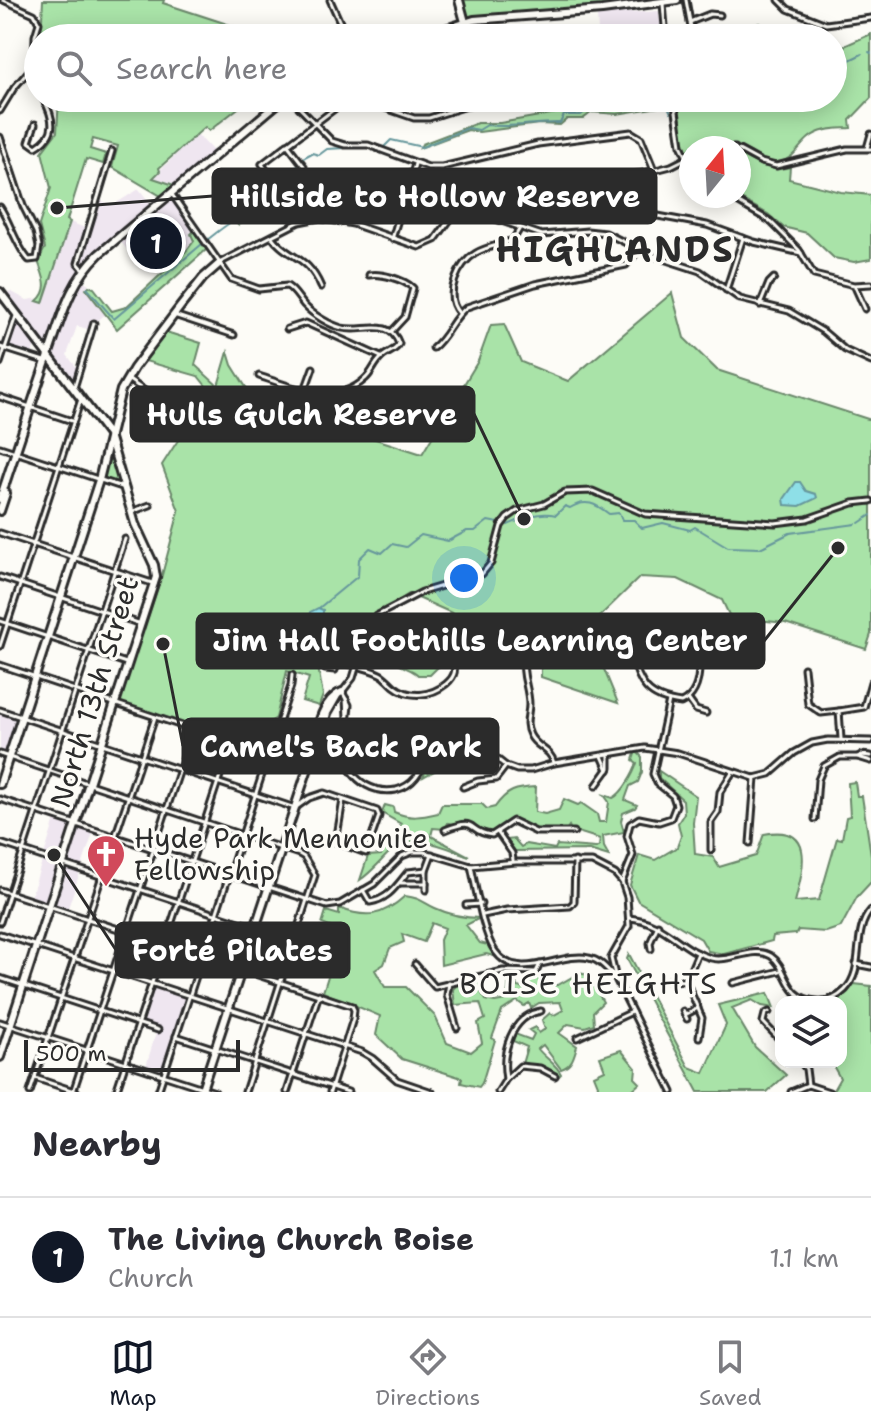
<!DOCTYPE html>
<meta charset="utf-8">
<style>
body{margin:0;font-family:"Shantell Sans",sans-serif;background:#f7f7f7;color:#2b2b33}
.controls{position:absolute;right:24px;bottom:24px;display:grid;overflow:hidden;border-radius:16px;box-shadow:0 4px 20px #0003}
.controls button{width:72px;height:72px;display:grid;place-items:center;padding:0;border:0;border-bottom:2px solid #e1e1e2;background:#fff;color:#2b2b33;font:40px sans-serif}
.compass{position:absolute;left:679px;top:136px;width:72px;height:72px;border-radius:50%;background:#fff;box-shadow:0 4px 20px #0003;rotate:18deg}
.scale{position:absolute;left:24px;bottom:20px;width:216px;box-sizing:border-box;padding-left:8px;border:4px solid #2b2b2b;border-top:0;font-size:22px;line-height:28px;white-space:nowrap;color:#2b2b2b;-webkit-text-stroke:6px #fdfcf7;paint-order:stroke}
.you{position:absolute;left:464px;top:578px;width:28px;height:28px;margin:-20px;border:6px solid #fff;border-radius:50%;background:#1a73e8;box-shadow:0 0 0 12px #1a73e833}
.badge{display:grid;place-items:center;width:52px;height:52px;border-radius:50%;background:#111827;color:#fff;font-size:26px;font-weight:700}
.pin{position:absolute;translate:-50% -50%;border:4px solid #fff;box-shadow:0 2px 8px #0006}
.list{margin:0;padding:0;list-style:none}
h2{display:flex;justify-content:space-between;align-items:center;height:104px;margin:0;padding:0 32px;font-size:34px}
h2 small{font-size:26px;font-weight:400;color:#7c7c81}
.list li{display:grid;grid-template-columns:52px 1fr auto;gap:24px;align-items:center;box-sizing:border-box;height:120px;padding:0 32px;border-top:2px solid #e1e1e2}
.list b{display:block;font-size:30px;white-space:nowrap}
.list p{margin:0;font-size:26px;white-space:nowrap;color:#7c7c81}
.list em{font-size:26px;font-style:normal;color:#7c7c81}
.icon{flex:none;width:44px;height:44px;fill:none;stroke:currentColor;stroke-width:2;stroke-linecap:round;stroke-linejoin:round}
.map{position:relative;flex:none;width:871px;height:1092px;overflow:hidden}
.search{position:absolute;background:#fff;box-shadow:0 4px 20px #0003;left:24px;right:24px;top:24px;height:88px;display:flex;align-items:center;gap:20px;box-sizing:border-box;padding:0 28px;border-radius:44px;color:#7c7c81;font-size:30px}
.sheet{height:224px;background:#fff}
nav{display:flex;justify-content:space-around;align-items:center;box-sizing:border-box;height:112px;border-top:2px solid #e1e1e2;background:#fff;font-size:22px;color:#7c7c81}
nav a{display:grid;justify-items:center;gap:4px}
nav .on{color:#111827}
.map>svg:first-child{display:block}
</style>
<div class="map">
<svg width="871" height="1092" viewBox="0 0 871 1092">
<rect width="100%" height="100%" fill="#fdfcf7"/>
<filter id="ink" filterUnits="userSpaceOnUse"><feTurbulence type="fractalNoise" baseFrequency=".0125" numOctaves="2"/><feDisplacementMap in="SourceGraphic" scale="16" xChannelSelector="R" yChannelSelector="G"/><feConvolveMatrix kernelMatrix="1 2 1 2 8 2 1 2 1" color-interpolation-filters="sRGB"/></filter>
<g filter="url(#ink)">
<!-- built -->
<g fill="#efe6f0">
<path d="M659,11L662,38H578L577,33L598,31L597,15Z"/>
<path d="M197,134L213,151L174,185L153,177Z"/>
<path d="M139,189L151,204L88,259L67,292L49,341L44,342L38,336L32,354L8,346L19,311L6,295L10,291L27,300L41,298L43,303L70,222L90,230L99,200L113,205Z"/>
<path d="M171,199L199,237L161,273L139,254L135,252L132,255L120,241Z"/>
<path d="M82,280L89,284L85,288L106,314L93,324L91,330L77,326L67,355L77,368L73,381L54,352L69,305Z"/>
<path d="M0,714L16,719L5,752L0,750Z"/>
<path d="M55,820L93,833L68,908L31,896Z"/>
<path d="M154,988L184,998L161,1071L146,1066L158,1026L143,1021Z"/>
</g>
<!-- green -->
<g fill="#a9e3a8" stroke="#6a876a" stroke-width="2">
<path d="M43,0H164L163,3L270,38H41Z"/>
<path d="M462,0H644L642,2L467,18Z"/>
<path d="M759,23L792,38H727Z"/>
<path d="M871,34V98L850,120L851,128C836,129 821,128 809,138C799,146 794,159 780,162C765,165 754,152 740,147C722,140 709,148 691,148L687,152L683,138L678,98H833V51Z"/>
<path d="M59,98H251L209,131L205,127L159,168L160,171L153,178L174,185L161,196L112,167L118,146L93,139L90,149L106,154L103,164L86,159L67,220L70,222L43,303L37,301C51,289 43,276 38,261L45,248L39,225L51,188L42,152L57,132Z"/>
<path d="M585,98H670L671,105L617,114L592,112L583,119H567L560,125L539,124L479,132L468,130L420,148L422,144L477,123H500L585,108Z"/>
<path d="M739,154C757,164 769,172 790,167L789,179L841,192L871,195V259L854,262L834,258L807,233L783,227L768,214L735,196H739Z"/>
<path d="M259,196L269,209L238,225L233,217Z"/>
<path d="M194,231L207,249L117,329L86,289L89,286L94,288L112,311L126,307L186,251L194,241L191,234Z"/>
<path d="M672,293L684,338L717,370L871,420V634L866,649L785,623L730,617L722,600L678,579L640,577L598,618L594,645L618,703L541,677V661L534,638L490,630L409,594L372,618L359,645L354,644L350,659L343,657L347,642H351L344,633L329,630L318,667L323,695L319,706L302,701L309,678L287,671L276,718L255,732L250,747L119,703L162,575L179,511L162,465L191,420H207L211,416L214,396L198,376L145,361L166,332L201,343L195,365L218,386L228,352L232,365L254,400L422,454L478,361L491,325L504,324L521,362L568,381Z"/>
<path d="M111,451L120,484H119L103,479Z"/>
<path d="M403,653L427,659L438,667L430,675H418C411,668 403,669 392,659Z"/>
<path d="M449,737L458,739C457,762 442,767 423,777C428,764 431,741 449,737Z"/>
<path d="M636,751L642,757V772L638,782L630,786L625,800L637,805L635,808L623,813L621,821L624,832L603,836L604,847L609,856L589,850L515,851L507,840L514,839L521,847L526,844L555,849L557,845L596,848L599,846L600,839L571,830L569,826L566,830L536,831L513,819L497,831L488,834C481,830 474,823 466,821C459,820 456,825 448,823L445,829L433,828L431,836L469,856C446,848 414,831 392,850C381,860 372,872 360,880L368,856L381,855L385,849L390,848L401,824L382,813L385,805L393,807L394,812C410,819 421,817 438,813L442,804H482L487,809L495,807C507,790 516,788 536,787L535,812L545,814L559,810L564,799L578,805L581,803L597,814L599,822H606L609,802L604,795L613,798C623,793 634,773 637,763L633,760Z"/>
<path d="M659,771L696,796L693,823L695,854L713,857L719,867L756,856L764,834C817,824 803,870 795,902L819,900L837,838L842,839L846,817L850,816L848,783L855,782L857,796H862L871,855V882L857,897L841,927L826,932L798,930L796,934L773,936L772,941L724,954L708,951L701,939L638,901L630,885L639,855L655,860L677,847L681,836L678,823L684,813L683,800L659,778Z"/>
<path d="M405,896C421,898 422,902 435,908C450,915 463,918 480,918L466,925L480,943L488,945L494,956L486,954L441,965L440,940L445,928L432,923L424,942L402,934L404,942L390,948L384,964L375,970L385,987H406L435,1016L447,1043L471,1052L482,1043L478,1023L485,1019L480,1003L455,1005L453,989L458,984L480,979L481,992L486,1000L495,1002L507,1000L509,977L515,978L517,987L527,989L531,975H539L540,985H558L579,973L588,975L603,1002L593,1012L594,1024L585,1027L568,1024L559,1033L577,1046C574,1056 572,1066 561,1069L543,1045L538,1049C545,1058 556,1064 561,1074L559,1076L539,1066L522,1064L527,1047L513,1041L515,1034L531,1040L534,1034L529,1030L535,1027L539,1033L545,1029L542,1020L550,1013L554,1015L563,1010L560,1002L539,1003L531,1008L529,1003L524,1006L517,1001L502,1011L492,1038L495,1040L482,1083L479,1087L461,1083L462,1078L402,1059L376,1035L380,1016L323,992L330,970L324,967L328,949L335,940L327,937L330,927L322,924L326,911L339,915V908C367,919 383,916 405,896Z"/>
<path d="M629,954L689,1067L704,1073L726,1025L718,1005L768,993L774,1008L762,1006L752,1000L732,1008L755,1047L786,1075L767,1092H698L627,959Z"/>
<path d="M854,984L871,986V1092H832L840,1078L831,1062H841V1002H833L848,992Z"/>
<path d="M621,1050L636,1068L635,1078L640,1083L630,1092H596L598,1085L594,1075L605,1070L600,1057Z"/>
</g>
<!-- water -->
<g fill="#8edfe7" stroke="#66979c" stroke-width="2">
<path d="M796,482H800L806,491L816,494L817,498L800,506L785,505L784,499Z"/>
<path d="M318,608L323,610V615L307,622L314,628L313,633L309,634L302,630L301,624L310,616V612Z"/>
</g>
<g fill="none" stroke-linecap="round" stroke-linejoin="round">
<!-- stream -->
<g stroke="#66979c" stroke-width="2">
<path d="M869,52L871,53"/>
<path d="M833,68L862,54"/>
<path d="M659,98L667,104L671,113"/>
<path d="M667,98L670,99"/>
<path d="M679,100L689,102"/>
<path d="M365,143L384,147L391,140L422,147L468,128L479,130L487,125C511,129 535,122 560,123L564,115H581L592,106L618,109L631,104L641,107L652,98"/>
<path d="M301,159L312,153L319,155L327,149L363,147"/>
<path d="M276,181C285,180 295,171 299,163"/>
<path d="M207,240C215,234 224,226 233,221C252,210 268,209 273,185"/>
<path d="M87,288L114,319L202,244"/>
<path d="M859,523L871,515"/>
<path d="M508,525C524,518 538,511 556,515L565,506L570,508C586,498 596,504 609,514L619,513L622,520H634L642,528L663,523L690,530L695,527L728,547L760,548L790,533L856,524"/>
<path d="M319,608L358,576L359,559L370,548L382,553L392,544L406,547L421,535L448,541L467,531H475L488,521L498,523"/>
</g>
<defs>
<g id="street">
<path d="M330,0L343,29L340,38"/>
<path d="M686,0L692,33"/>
<path d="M779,0L788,9L826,24L871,18"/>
<path d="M663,4L666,38"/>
<path d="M690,22L710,14L720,15"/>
<path d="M32,71L38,86"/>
<path d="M290,98L332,141L345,145H368L428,167H442L538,144L631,132L641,138L654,170"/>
<path d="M674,98L681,145L691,167"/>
<path d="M388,108L393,98"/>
<path d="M0,111L14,88L34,65L35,36L39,23L34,14L3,0"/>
<path d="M35,124L29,142L36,147C58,134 54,118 43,98"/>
<path d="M0,137L23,206L36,232L39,246L37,259L29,260C17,248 10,222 0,207"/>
<path d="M287,144L304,166"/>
<path d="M714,148H735"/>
<path d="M867,148L871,134"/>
<path d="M739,150L761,162L776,166L847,149H871"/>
<path d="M278,187L262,164L337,107L371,103L414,118H429L467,106L527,98"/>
<path d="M171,193L231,279L259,289L287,286C295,291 298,298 304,305C313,315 330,325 342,328C363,333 390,317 399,344C395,352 386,352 380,359C374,365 372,373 365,379C334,408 293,387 259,376"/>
<path d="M727,196L770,221L799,250L814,275L854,285L871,284"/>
<path d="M484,215L490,205L500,200L568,185L644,173L671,166L691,156"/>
<path d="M658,216L707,225L754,242L801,253"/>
<path d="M319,218C327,170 374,187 404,198"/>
<path d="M272,237C289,260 307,254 321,287"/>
<path d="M392,239L415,164"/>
<path d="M219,263L299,222L319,218L353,224L419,247L435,240L452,217L464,212L478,213L542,235L587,231L606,233L648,254L700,271L740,299L789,311L824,332L845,350L871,362"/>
<path d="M84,270L78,263L112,151"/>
<path d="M369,275C381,273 403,279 413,288L405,317L392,331"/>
<path d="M855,287L865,309"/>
<path d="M726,290L743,238"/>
<path d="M760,305L769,283L774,278"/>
<path d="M459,313C443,295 458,264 476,253C488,246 501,245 513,240L520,228"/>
<path d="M174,315L234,335"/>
<path d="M287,329L306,323L381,357"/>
<path d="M0,347L44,361"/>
<path d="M433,348C448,336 452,318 467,307L535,284L626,265L639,250"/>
<path d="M0,363L16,316"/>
<path d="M129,380L169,408L170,416L162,428"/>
<path d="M74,388L94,323"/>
<path d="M305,390L313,368"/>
<path d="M0,397L72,421"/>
<path d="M0,447L122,487"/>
<path d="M131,512L150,505"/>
<path d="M0,533L155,584"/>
<path d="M0,577L141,624"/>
<path d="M0,621L126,663"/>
<path d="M624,636C640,669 633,697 681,703C708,691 699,644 690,622"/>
<path d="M0,646L81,399"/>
<path d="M524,659C521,675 529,688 529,704C529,715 524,723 530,735C536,748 550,748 554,763"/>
<path d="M338,661L343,643"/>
<path d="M0,665L269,755"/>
<path d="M804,668L808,704L821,713L839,711L841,739"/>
<path d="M325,669L335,670L338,661C352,665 368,668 380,674C386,677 389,682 394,686C410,699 431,696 446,684C456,676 457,668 451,657C437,646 419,634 401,636"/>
<path d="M346,699L342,692L353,678L366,635L376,616L422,592L482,574L491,563L501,526L507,518L517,511L544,504L565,492L593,491L645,514L775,523L807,519L853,503L871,501"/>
<path d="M688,699L696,710L706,713"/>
<path d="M0,710L295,808L309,798L324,793L377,811L379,816L366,853L336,842L343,800"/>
<path d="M839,711L864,707L871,682"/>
<path d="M347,718L346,699L349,705C347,734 334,766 366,785C375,790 385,792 396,790C431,781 421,740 449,734L477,743L506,766L517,770H531L554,763L645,748L678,753L754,778L770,774L794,753L812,743L828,740L871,741"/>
<path d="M397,744L415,735L434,742"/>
<path d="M0,754L299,854L304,857L315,875L245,1092"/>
<path d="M602,756L608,770"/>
<path d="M871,756L861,755L858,757L871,761"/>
<path d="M596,786L609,768V754"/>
<path d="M463,787L478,781L496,779L506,766"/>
<path d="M0,799L327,906L340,904L374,884L402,856L412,852H424L471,866L516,862H592L615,874L622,882L627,897L629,926L611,958L616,979L672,1092"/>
<path d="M815,819L818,780L824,766L840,757H858"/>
<path d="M445,830C480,816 465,832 492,835L513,821L536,832H574"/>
<path d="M498,833L512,853L513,860"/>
<path d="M0,843L318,948"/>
<path d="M750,843L755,778"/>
<path d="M711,850V822L718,812L720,792L732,773"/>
<path d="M471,866C476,888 483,934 495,951C517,984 561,951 589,958C600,960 606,968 614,976"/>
<path d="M622,882L633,855L627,836L630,824L639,818L659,822L671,818L676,805L673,796L657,783L653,774L669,701"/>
<path d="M401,883H426"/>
<path d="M0,890L352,1006L354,1010L353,1019L330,1092"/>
<path d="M363,890L370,902C389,899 396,886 408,872L426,870"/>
<path d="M426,890V870L432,854"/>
<path d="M466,905L481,904"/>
<path d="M483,915L507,910L570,906L574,902L575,861"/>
<path d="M629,918C665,921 679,949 711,958C730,963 754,945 771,956C789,968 784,999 817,1001C828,1002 837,998 845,990C866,969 851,932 871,910"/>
<path d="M0,922L125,539"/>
<path d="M0,934L362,1052L372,1058L397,1080L432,1092"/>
<path d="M651,949L650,943L658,925"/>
<path d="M698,953L686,981L702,1018L699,1037"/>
<path d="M415,964L435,987L503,971L536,972L540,964"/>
<path d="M856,964L871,967"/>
<path d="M0,978L158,1030"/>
<path d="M669,980L686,981"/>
<path d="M449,983L447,995L457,1028"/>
<path d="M733,983L780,971"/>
<path d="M683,1011L687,1019"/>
<path d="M769,1012L765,1014L763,1022L781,1041"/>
<path d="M685,1015L698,1008"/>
<path d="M0,1022L215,1092"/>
<path d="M176,1036L348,1092"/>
<path d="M577,1038L632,1012"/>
<path d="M801,1062L806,1069L808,1085"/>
<path d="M35,1078L77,1092"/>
<path d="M506,1079C501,1053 511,1016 541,1011"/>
<path d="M30,1092L155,717"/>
<path d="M73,1092L193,730"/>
<path d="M116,1092L231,742"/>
<path d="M158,1092L291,686L292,675"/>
<path d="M287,1092L319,994"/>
<path d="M498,1092L506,1079L520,1066L540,1068L555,1076"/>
<path d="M791,1092L808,1085L829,1092"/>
</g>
<g id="secondary">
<path d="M459,0L465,22"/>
<path d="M417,38L474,20L602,10L677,0"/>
<path d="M0,292L109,435L135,524L154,565L156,577L0,1057"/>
<path d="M0,499C17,448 34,396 51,347C63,312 71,281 99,254L284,98"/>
<path d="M0,511L6,493"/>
<path d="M322,733L327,713L338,694"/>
<path d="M0,784L99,480L121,390L134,368L180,307L203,278L219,264"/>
<path d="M201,1092L309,765C316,742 317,702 342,692"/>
</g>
</defs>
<!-- street casing -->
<use href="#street" stroke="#2b2b2b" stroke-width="9"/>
<!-- secondary casing -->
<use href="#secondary" stroke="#2b2b2b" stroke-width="12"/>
<!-- street -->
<use href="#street" stroke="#fdfcf7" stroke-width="3"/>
<!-- secondary -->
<use href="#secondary" stroke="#fdfcf7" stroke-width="6"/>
</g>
</g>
<!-- icons -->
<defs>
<symbol id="church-pin" viewBox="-11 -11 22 30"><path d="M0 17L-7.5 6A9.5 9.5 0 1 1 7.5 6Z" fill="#d1495b" stroke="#fdfcf7"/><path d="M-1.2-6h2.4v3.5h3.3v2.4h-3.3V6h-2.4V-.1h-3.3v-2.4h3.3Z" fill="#fff"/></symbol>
</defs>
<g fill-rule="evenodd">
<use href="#church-pin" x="84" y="832" width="44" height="60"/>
</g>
<g text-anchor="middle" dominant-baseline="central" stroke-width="7" stroke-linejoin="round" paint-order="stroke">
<!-- street labels -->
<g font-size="28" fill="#2b2b2b" stroke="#fdfcf7">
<text transform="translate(94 692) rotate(-73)">North 13th Street</text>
</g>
<!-- poi labels -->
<g font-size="28" fill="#2b2b2b" stroke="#fdfcf7" text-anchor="start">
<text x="134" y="838">Hyde Park Mennonite<tspan x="134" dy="32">Fellowship</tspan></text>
</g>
<!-- neighbourhood labels -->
<g font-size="30" letter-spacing="2" fill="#2b2b2b" stroke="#fdfcf7">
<text x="589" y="983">BOISE HEIGHTS</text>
</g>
<!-- district labels -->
<g font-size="36" font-weight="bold" letter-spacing="2" fill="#2b2b2b" stroke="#fdfcf7">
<text x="615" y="249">HIGHLANDS</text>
</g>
</g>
<!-- callouts -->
<path fill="none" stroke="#2b2b2b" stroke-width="3" d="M57 208L213 196M524 519L474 414M838 548L764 641M163 644L183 746M54 855L116 950"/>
<g fill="#2b2b2b" stroke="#fdfcf7" stroke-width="3">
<circle cx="57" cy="208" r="8"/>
<circle cx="524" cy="519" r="8"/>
<circle cx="838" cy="548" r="8"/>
<circle cx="163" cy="644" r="8"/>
<circle cx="54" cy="855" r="8"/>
</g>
<g fill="#2b2b2b" stroke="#2b2b2b" stroke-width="3">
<rect x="213" y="169" width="443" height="54" rx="8"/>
<rect x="131" y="387" width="343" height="54" rx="8"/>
<rect x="197" y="614" width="567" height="54" rx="8"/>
<rect x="183" y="719" width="315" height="54" rx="8"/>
<rect x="116" y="923" width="233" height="54" rx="8"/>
</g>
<g font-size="30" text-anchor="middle" font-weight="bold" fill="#fff">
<text x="435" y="207">Hillside to Hollow Reserve</text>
<text x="302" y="425">Hulls Gulch Reserve</text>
<text x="480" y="651">Jim Hall Foothills Learning Center</text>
<text x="341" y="757">Camel's Back Park</text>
<text x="232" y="961">Forté Pilates</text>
</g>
</svg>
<div class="controls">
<button><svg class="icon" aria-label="layers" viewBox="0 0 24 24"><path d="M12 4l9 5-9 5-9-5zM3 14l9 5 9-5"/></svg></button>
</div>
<svg class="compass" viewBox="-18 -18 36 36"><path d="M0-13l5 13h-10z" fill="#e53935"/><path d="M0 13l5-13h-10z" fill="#7c7c81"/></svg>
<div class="scale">500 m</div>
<div class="you"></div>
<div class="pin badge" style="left:156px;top:243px">1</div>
<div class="search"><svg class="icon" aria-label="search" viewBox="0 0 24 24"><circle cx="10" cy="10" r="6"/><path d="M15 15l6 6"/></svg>Search here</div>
</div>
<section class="sheet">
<h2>Nearby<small></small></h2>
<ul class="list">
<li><span class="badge">1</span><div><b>The Living Church Boise</b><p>Church</p></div><em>1.1 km</em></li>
</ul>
</section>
<nav>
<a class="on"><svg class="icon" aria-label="map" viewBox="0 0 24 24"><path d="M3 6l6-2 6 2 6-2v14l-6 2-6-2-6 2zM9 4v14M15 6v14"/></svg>Map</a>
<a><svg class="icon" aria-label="directions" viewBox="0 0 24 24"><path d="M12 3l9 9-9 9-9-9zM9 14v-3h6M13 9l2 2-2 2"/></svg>Directions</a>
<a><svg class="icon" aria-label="saved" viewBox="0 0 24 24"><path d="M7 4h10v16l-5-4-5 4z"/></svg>Saved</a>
</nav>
